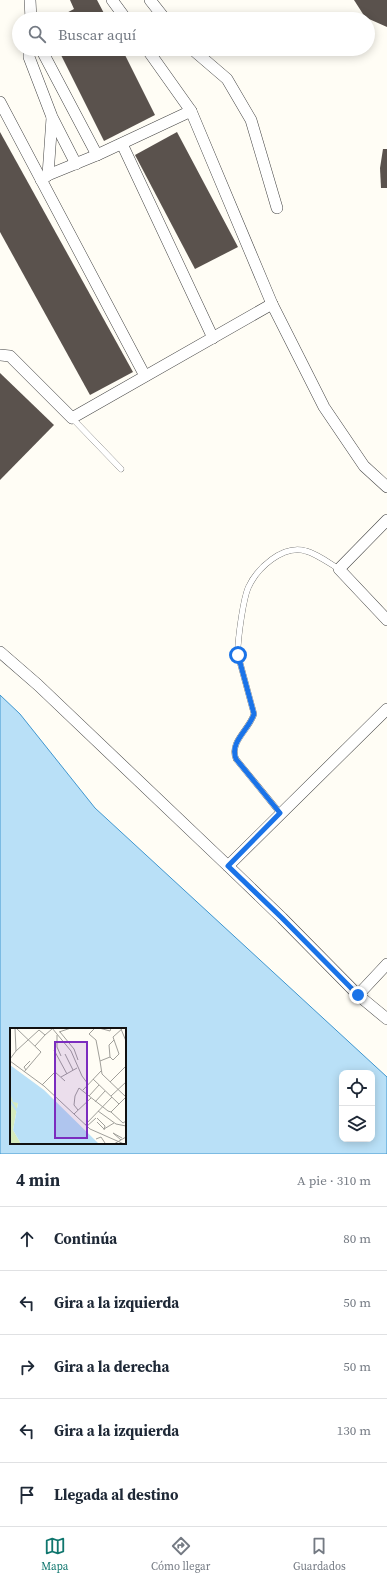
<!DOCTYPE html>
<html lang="es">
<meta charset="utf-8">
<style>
body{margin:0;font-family:"Source Serif 4",serif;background:#f6f6f7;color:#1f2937}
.controls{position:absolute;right:12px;bottom:12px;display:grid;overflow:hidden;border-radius:8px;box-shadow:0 2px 10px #0003}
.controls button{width:36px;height:36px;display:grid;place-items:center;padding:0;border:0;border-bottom:1px solid #e0e1e3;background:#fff;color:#1f2937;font:20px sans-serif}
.stop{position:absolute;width:12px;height:12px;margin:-9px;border:3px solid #1a73e8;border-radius:50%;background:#fff}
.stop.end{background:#1a73e8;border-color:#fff;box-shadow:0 1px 4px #0008}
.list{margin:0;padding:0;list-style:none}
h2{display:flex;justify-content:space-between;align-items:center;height:52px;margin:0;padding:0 16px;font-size:17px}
h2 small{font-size:13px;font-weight:400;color:#747a83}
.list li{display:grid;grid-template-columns:26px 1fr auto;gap:12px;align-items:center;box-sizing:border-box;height:64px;padding:0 16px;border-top:1px solid #e0e1e3}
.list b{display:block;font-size:15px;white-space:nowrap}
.list em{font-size:13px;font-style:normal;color:#747a83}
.icon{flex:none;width:22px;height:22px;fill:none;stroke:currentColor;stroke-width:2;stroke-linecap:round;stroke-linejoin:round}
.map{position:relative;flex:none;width:387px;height:1154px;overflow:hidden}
.search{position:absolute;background:#fff;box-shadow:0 2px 10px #0003;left:12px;right:12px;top:12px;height:44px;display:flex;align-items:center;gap:10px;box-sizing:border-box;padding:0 14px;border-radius:22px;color:#747a83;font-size:15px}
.sheet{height:372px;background:#fff}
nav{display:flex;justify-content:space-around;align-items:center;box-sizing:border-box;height:56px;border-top:1px solid #e0e1e3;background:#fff;font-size:11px;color:#747a83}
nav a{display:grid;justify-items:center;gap:2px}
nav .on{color:#0f766e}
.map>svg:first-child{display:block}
</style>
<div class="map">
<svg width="387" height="1154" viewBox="0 0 387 1154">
<rect width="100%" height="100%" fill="#fffdf5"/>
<!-- water -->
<path fill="#b9e0f7" stroke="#3f96cf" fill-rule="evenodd" d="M0,695L20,714L95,808L387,1077V1154H0ZM11,1029H125V1143H11ZM342,1073H372V1139H342Z"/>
<!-- building -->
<g fill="#5a524d">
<path d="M70,0H97L107,19H55L74,9Z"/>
<path d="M354,0H387V27L369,19L363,14Z"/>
<path d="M58,49H122L155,115L104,141Z"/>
<path d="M0,132L133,372L90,395L0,232Z"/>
<path d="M177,132L238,247L195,269L135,155Z"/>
<path d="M383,149H387V188H381L380,168Z"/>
<path d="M0,373L54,425L0,480Z"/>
</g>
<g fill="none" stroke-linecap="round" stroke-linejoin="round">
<defs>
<g id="lane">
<path d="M72,418L121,469"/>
<path d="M280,813L236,759C229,742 249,730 254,714L238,655V646C239,632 243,601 248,588C257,568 283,544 306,551C317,554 329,563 339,569"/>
</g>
<g id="street">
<path d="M30,0L31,19"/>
<path d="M112,0L126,19"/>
<path d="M150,0L165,19"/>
<path d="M29,49V57L52,117L76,164"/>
<path d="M41,49L97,155"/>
<path d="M147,49L191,111L272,304L324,407L364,466L387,487"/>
<path d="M192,49L227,79L251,120L277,208"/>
<path d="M0,102L145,376"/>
<path d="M122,144L213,338"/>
<path d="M48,175L52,118"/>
<path d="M41,180L48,175L97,155L191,111"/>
<path d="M0,355L10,356L72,418L272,304"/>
<path d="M387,520L339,569L387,620"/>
<path d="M0,652L38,685L228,866L282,918L358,995L387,1019"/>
<path d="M228,866L387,709"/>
<path d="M358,995L387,964"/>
</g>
</defs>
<!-- lane casing -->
<use href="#lane" stroke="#444" stroke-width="6"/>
<!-- street casing -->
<use href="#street" stroke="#444" stroke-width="12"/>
<!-- lane -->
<use href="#lane" stroke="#fff" stroke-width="5.5"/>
<!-- street -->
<use href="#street" stroke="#fff" stroke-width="11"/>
</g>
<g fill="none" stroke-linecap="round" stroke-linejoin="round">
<!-- route -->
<path stroke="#1a73e8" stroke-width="5" d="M238,655L254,714C249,730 229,742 236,759L280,813L228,866L282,918L358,995"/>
</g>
<!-- overview -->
<g transform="translate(10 1028)">
<rect width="116" height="116" fill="#fffdf5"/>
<path d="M0,65L8,75L3,102L11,116H0Z" fill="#d5ebbd"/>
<path d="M0,37L34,62L89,116H11L3,102L8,75L3,74L0,65Z" fill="#b9e0f7"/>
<path fill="none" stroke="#b9e0f7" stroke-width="2" d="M0,73L8,84"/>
<path fill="none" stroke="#a09f9a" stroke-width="1" d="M6,0L31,24L14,44M42,0L61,23L72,48L78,56M85,0L79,6L86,12L90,33M89,0L100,3L101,0M111,1L116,13M49,4L61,0M50,4L64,21L68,32M47,7V19L51,28M25,18L35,7M44,22L57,46M6,23L29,2L35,7L42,1M55,26L63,42M100,29L99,17L104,12M0,31L6,23L5,0M0,33L34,58L80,101L114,116M16,42L14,39L20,33M92,46L90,33L100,29L103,32L109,26L103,9L113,0M92,46L116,69M51,49L67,40M83,51L109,76M100,54L116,38M32,57L45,44L55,53M73,62L91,43M79,68L89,57M101,68L116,54M85,74L95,63M68,82L64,77L65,68L69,60L98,83L101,84L116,69M88,83L106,96L116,98M101,84L113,95L116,93M64,86L81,70M87,90L95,98L94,102M87,94L94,101L104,95M75,97L102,69M76,99L86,90M86,111L91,109L95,115M111,112L103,105L112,110M104,116L116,109"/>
<path fill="#7b2cbf" fill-opacity="0.15" stroke="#7b2cbf" stroke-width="2" d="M45,14H77V110H45Z"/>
<rect width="116" height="116" fill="none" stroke="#111" stroke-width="2"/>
</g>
</svg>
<div class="controls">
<button><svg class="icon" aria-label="locate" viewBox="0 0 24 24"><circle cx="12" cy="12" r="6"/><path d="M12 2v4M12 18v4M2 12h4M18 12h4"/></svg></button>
<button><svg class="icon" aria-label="layers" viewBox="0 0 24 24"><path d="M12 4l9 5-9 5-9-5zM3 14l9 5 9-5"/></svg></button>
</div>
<div class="stop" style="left:238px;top:655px"></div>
<div class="stop end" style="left:358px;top:995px"></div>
<div class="search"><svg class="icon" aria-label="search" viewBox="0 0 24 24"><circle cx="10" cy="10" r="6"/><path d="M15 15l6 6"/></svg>Buscar aquí</div>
</div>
<section class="sheet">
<h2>4 min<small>A pie · 310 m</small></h2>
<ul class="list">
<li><svg class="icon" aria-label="ahead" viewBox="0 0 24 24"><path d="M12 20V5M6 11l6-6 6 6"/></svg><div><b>Continúa</b></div><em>80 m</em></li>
<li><svg class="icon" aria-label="left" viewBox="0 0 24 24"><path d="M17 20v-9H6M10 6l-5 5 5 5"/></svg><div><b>Gira a la izquierda</b></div><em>50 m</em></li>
<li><svg class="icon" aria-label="right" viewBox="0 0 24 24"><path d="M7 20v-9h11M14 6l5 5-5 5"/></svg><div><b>Gira a la derecha</b></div><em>50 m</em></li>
<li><svg class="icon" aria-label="left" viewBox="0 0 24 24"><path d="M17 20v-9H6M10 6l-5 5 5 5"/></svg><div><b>Gira a la izquierda</b></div><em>130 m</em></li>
<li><svg class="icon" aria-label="arrive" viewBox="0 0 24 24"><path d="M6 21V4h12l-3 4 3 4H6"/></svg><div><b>Llegada al destino</b></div></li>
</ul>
</section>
<nav>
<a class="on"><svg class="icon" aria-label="map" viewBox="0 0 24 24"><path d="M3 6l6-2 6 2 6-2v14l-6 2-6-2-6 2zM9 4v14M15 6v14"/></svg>Mapa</a>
<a><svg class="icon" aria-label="directions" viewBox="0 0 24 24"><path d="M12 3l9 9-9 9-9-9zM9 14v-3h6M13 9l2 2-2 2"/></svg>Cómo llegar</a>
<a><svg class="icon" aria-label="saved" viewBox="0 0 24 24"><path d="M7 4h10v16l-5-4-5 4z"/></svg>Guardados</a>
</nav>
